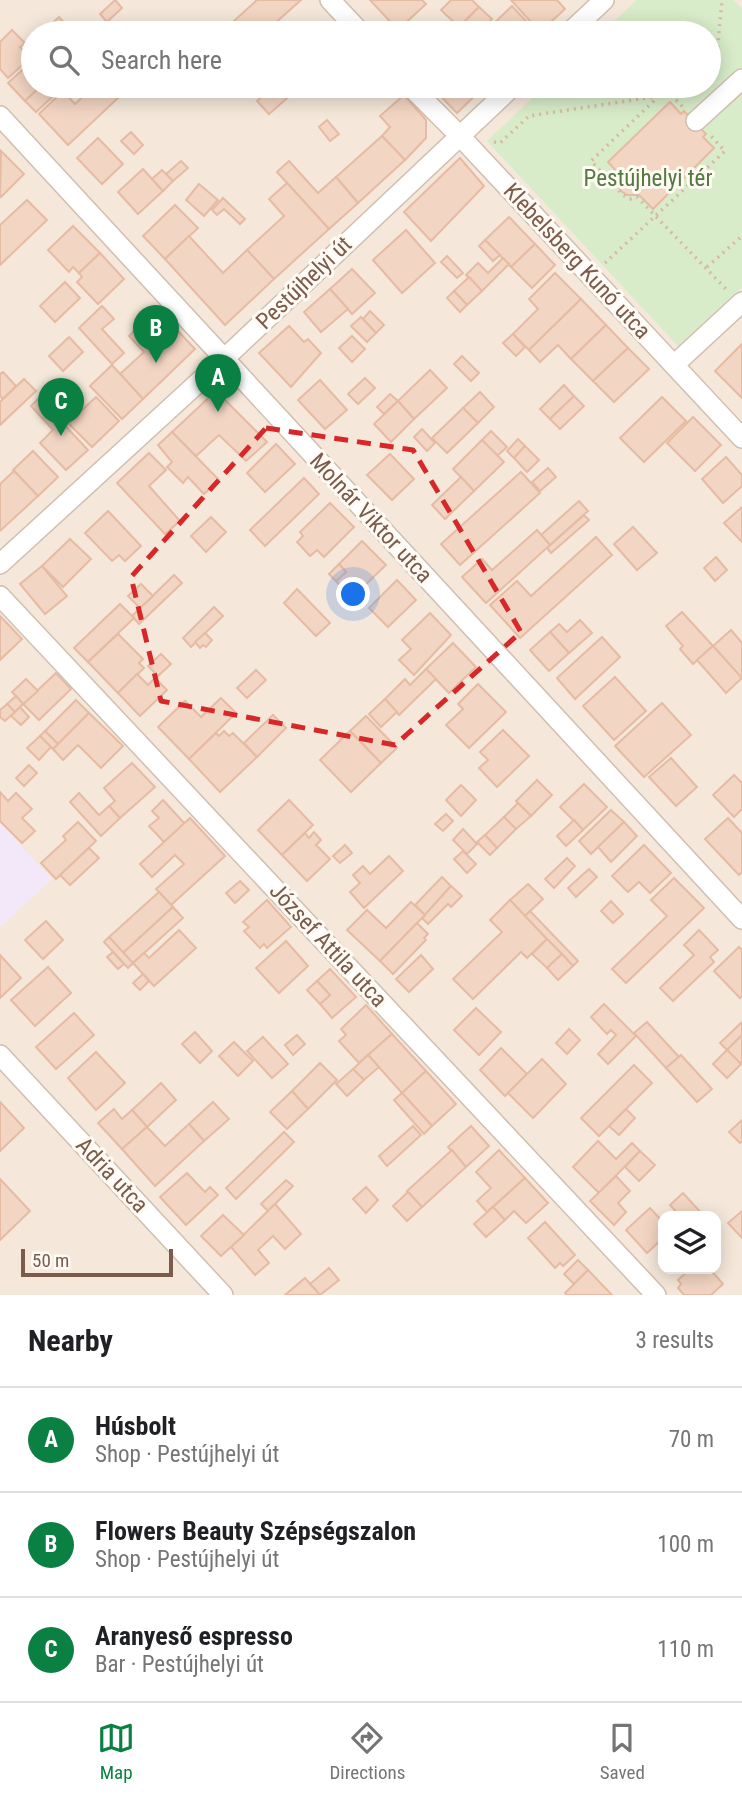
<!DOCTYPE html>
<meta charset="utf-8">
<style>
body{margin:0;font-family:"Roboto Condensed",sans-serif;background:#f6f6f6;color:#202124}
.controls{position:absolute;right:21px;bottom:21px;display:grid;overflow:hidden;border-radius:14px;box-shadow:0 4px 18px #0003}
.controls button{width:63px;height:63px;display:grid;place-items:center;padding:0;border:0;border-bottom:2px solid #e0e0e0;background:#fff;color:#202124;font:35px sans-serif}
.scale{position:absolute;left:21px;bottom:18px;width:152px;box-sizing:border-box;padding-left:7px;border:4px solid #7a5c4d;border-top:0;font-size:19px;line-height:24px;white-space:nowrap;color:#7a5c4d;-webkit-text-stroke:5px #fffaf3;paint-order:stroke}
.you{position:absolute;left:354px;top:595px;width:24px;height:24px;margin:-18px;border:5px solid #fff;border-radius:50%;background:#1a73e8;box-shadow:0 0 0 10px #1a73e833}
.badge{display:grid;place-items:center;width:46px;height:46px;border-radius:50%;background:#0b8043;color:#fff;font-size:23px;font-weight:700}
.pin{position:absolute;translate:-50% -58px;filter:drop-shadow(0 2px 4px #0008)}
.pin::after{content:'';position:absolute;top:37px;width:24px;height:21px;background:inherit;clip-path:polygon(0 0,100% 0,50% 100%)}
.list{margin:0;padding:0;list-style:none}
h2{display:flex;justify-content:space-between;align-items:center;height:91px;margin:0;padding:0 28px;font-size:30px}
h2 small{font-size:23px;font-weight:400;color:#757577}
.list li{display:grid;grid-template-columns:46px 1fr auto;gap:21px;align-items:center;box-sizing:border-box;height:105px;padding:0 28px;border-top:2px solid #e0e0e0}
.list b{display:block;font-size:26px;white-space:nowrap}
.list p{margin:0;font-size:23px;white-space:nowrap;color:#757577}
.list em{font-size:23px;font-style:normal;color:#757577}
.icon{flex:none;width:38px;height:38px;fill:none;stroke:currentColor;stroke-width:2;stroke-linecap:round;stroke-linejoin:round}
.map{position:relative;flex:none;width:742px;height:1295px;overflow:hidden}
.search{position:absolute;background:#fff;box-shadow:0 4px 18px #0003;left:21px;right:21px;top:21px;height:77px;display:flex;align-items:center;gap:18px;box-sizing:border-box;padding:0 24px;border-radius:38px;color:#757577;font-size:26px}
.sheet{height:406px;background:#fff}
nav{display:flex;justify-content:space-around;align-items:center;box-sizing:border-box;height:98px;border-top:2px solid #e0e0e0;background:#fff;font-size:19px;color:#757577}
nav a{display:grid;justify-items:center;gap:4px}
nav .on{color:#0b8043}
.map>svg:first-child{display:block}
</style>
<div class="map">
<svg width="742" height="1295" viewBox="0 0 742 1295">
<rect width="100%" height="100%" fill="#fdf6ec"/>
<!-- residential -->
<path fill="#f5e8da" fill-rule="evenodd" d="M0,0H742V1295H0ZM33,33H709V86H33ZM663,1216H716V1269H663Z"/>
<!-- education -->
<path fill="#f3e8fa" d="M0,823L52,879L0,927Z"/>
<!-- green -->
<path fill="#d8ecc9" d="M637,0H733L742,9V287L678,346L487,141L545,86H709V33H601Z"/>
<!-- building -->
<g fill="#f3d5c3" stroke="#e6bba3" stroke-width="2">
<path d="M115,0L122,8L107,22L100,14Z"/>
<path d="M257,0H301L264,33H229L225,29Z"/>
<path d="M370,0H422L426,4L398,30Z"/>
<path d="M451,0H472L479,7L459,27L441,10Z"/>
<path d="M511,0H557L565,9L540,32Z"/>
<path d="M512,6L537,33H488L486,31Z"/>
<path d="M479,7L492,19L478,33H465L459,27Z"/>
<path d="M59,17L67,26L59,33H42Z"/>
<path d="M12,30L25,43L20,47L30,58L8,78L0,69V42Z"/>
<path d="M33,60V86H41L25,101L8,83Z"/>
<path d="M41,86H64L36,112L25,101Z"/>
<path d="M94,86H106L118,98L68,145L39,114L63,91L75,104Z"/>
<path d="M274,86H301L269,114L257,101Z"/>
<path d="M431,86H485L457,113Z"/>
<path d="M404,95L426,120V138L405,160L382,136L390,127L380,116Z"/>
<path d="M670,102L681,114L684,111L706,134L703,137L714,148L653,209L639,195H627L621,191L619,187L620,175L608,162Z"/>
<path d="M327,120L339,134L330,141L319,127Z"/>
<path d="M131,132L143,145L134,154L121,141Z"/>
<path d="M382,136L405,160L358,203L336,177Z"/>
<path d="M98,138L123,164L102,184L77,158Z"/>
<path d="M1,151L24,174L1,197L0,195Z"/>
<path d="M460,158L484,186L431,241L404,212Z"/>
<path d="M181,161L188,168L173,181L166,174Z"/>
<path d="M289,161L318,193L336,177L358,203L329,229L277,172Z"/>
<path d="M143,169L163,191L138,214L118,192Z"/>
<path d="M162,170L173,181L163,191L152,179Z"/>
<path d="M287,183L329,229L274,279L247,250L284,216L269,199Z"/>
<path d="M199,184L218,200L204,216L186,200Z"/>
<path d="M223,198L245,219L240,224L224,209L217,215L212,210Z"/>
<path d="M27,200L47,220L0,265V225Z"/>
<path d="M175,205L198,228L165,259L143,236Z"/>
<path d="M509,217L535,244L511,267L485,240Z"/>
<path d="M73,226L100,253L79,273L73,267L69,272L48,250Z"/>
<path d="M406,230L435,263L402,293L373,260Z"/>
<path d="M189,236L223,273L247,250L274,279L225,325L165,259Z"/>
<path d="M485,240L500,255L493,261L479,246Z"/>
<path d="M535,244L555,265L532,288L511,267Z"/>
<path d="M100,253L124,279L98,304L77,282L82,277L79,273Z"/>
<path d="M447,256L463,273L457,278L441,262Z"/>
<path d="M503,258L509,264L482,291L466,275L478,263L488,273Z"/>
<path d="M352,269L375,293L352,314L330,289Z"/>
<path d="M555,273L581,299L529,350L513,334L538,309L529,299Z"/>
<path d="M469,277L482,291L467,305L454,291Z"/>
<path d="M65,282L80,298L55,322L40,306Z"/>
<path d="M330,289L348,309L321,332L304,312Z"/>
<path d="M454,291L467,305L460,312L447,298Z"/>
<path d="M581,299L606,325L571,359L558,345L540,362L529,350Z"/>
<path d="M102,306L114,319L102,329L124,353L112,364L79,328Z"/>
<path d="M157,309L195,349L143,399L120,374L144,352L129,336Z"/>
<path d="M370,311L384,325L376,333L363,319Z"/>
<path d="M361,317L376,333L367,342L351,326Z"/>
<path d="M606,325L628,348L593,381L571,359Z"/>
<path d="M289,326L304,342L308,339L321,353L291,387L259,353Z"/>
<path d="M513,334L525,347L516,356L503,343Z"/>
<path d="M352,336L365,349L352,362L339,348Z"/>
<path d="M69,337L83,352L63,371L49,356Z"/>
<path d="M742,344V398L715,371Z"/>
<path d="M628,348L649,369L614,402L593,381Z"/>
<path d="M462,356L479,373L471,381L454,364Z"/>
<path d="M112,365L143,399L122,419L90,386Z"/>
<path d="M430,370L447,388L414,419L398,401Z"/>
<path d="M3,372L16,386L3,399L0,396V374Z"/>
<path d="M365,378L375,388L358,404L348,394Z"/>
<path d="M24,379L36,391L0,425V402Z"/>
<path d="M320,380L347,410L325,429L298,400Z"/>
<path d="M564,385L574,396L550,419L540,409Z"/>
<path d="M216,391L267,442L246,461L219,435L196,456L172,432Z"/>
<path d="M480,392L494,407L478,423L463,408Z"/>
<path d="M390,394L398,401L384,414L377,407Z"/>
<path d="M574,396L584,406L560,429L550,419Z"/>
<path d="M96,397L119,421L92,447L68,423Z"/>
<path d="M662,397L686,421L644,462L620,438Z"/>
<path d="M39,398L88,450L66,470L40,443L53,430L31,406Z"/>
<path d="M398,401L414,419L391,442L374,424Z"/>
<path d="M463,408L478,423L447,453L432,438Z"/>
<path d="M693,417L721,445L695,471L667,443Z"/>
<path d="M422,429L435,443L427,451L414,437Z"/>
<path d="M491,431L507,447L497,456L482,440Z"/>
<path d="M172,432L219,480L204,494L188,477L183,483L167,467L172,462L158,445Z"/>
<path d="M518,439L525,446L514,458L507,451Z"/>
<path d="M482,440L504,462L474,491L453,469Z"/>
<path d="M276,444L295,464L265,492L247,473Z"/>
<path d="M525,446L539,460L527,472L514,458Z"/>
<path d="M33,451L58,477L38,496L13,470Z"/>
<path d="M149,453L166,470L149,486L180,521L165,534L117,483Z"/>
<path d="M390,454L414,479L392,500L367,475Z"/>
<path d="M726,457L742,475V486L723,503L702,479Z"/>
<path d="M548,468L556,477L540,491L532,482Z"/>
<path d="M14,471L38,496L0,531V484Z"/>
<path d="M521,472L540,493L460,565L441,544Z"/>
<path d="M461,477L474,491L445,519L432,505Z"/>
<path d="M304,478L319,494L265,546L250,530Z"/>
<path d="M579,501L588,511L550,545L541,535Z"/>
<path d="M330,503L354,527L324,557L317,550L310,556L297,542L303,536L300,532Z"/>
<path d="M742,507V542L724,523Z"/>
<path d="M108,511L141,546L125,561L119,555L112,561L85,533Z"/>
<path d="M584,515L589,520L551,553L547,548Z"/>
<path d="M211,517L226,532L206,552L191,536Z"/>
<path d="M633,527L657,553L637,570L614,544Z"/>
<path d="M537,530L550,545L486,603L462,577L482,559L492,570Z"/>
<path d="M596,537L612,555L520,638L490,605L517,581L531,596Z"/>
<path d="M70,539L91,559L63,587L42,566Z"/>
<path d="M362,541L386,565L362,588L357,582L346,592L336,581L346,572L339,564Z"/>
<path d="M716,557L727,570L715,581L704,568Z"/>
<path d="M339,564L346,572L336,581L329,574Z"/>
<path d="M42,566L67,596L45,614L20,584Z"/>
<path d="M174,575L182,583L139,624L132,616Z"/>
<path d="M397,580L416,600L388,627L369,608Z"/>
<path d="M141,584L153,596L140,608L128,596Z"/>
<path d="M297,589L330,623L316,636L284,603Z"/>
<path d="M120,604L134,618L88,662L74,648Z"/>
<path d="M214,607L223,616L191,647L183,638Z"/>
<path d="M682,612L713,646L693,664L680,649L683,646L666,626Z"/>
<path d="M430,613L451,635L414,675L399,660L411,649L402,640Z"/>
<path d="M0,616L22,639L0,660Z"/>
<path d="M580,620L592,633L569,653L550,632L559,624L567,632Z"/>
<path d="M731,630L742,643V679L713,646Z"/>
<path d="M550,632L569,653L549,671L530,650Z"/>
<path d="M205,633L212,640L206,647L203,645L200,648L195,642Z"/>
<path d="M118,634L143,659L139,663L144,668L118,693L88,662Z"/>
<path d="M602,637L620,657L575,699L557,678Z"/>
<path d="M453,643L476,667L449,693L426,669Z"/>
<path d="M713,646L742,678L726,693L697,660Z"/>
<path d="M161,654L171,664L158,676L148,666Z"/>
<path d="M426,669L436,679L399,715L385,699L405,679L410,685Z"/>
<path d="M256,670L266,680L247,698L237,688Z"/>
<path d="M56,673L71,689L39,720L23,704Z"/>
<path d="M137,674L148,685L155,678L167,690L140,716L118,693Z"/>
<path d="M615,677L646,711L614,740L583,706Z"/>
<path d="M26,679L38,691L23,704L12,692Z"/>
<path d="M478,684L506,712L469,748L446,725L463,709L458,704Z"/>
<path d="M16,696L23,704L15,712L7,704Z"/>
<path d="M221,698L236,713L189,759L158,727L185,701L201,717Z"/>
<path d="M385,699L397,712L381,727L369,714Z"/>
<path d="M76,700L89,713L58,744L45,731Z"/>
<path d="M662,703L691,735L644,777L615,746Z"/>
<path d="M7,704L15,712L5,721L0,717V710Z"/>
<path d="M20,707L29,717L21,725L11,716Z"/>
<path d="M89,713L123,746L101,768L78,745L63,760L53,749Z"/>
<path d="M273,715L286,728L257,757L244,743Z"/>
<path d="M366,716L397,748L381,763L350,731Z"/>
<path d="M503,730L529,756L497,787L479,768L488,760L480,752Z"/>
<path d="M45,731L58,744L53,749L40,736Z"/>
<path d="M224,731L229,736L233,733L257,757L220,792L189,759L216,733L219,736Z"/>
<path d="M350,731L381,763L351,792L320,760Z"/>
<path d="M40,736L51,747L39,760L27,748Z"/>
<path d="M671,758L697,787L676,806L649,777Z"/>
<path d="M132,763L155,787L120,818L109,806L115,801L104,788Z"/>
<path d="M29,765L37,773L24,786L16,778Z"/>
<path d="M734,775L742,783V809L734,817L713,795Z"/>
<path d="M537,780L552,795L531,816L516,801Z"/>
<path d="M584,784L607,807L583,830L560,807Z"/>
<path d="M461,785L476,800L461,816L446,800Z"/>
<path d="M0,792L8,801L16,793L32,809L22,818L35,831L22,843L0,821Z"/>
<path d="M79,793L99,815L109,806L120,818L101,836L70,802Z"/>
<path d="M163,800L185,824L164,842L149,826L159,818L152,811Z"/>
<path d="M289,800L313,825L282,855L258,830Z"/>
<path d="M518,803L531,816L516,829L504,817Z"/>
<path d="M611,810L624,822L591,854L579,841Z"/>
<path d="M446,814L453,821L443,831L435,824Z"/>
<path d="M504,817L516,829L497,848L485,835Z"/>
<path d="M190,818L225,856L171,905L156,889L184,864L175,855L152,877L140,864Z"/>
<path d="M728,818L742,833V872L739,875L705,839Z"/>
<path d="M574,820L583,830L566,846L557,836Z"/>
<path d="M78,822L96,841L56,879L41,863L66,840L63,836Z"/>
<path d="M624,822L637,836L611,862L598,847Z"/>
<path d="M463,829L477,844L467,854L453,840Z"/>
<path d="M314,832L321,840L316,845L330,859L307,881L282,855L305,833L309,838Z"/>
<path d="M485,835L497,848L490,855L477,842Z"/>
<path d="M345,845L352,853L340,863L333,856Z"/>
<path d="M644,845L671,873L650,893L639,882L628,892L612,876Z"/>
<path d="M89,848L99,858L70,885L60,875Z"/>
<path d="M463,851L476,864L467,873L454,859Z"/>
<path d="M389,856L403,871L364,908L350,892L360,883L353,875L363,866L370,874Z"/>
<path d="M567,858L575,866L554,888L545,879Z"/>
<path d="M589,869L597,877L576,897L568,888Z"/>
<path d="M442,877L451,886L425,915L415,905Z"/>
<path d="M674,878L704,908L626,983L612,969L667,916L651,900Z"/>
<path d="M240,881L249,890L235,903L226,893Z"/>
<path d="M528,884L543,899L525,916L510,900Z"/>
<path d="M451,886L462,896L451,907L448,904L428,924L422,918Z"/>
<path d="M159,892L173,907L123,953L109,937Z"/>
<path d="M267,900L291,927L267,948L264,944L260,948L244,931L249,927L243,922Z"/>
<path d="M510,900L547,939L527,958L521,952L473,999L453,979L502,932L490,920Z"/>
<path d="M611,901L623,914L613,923L601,911Z"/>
<path d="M411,902L425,915L380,961L347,930L367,910L386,928Z"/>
<path d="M173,907L183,918L133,963L123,953Z"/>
<path d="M530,911L578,961L573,966L525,916Z"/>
<path d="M46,921L63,940L43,959L25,940Z"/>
<path d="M417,923L428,934L424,938L426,940L393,974L380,961Z"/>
<path d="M179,930L196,948L154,986L133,963L144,953L149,958Z"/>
<path d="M699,930L718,950L710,957L714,962L673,1001L660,988L694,955L684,945Z"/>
<path d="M109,937L133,963L128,968L104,942Z"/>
<path d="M547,939L562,954L547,968L532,954Z"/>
<path d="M286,941L308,966L279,993L256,968Z"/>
<path d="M739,947L742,950V996L740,998L714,971Z"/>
<path d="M113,952L124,964L118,969L107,957Z"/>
<path d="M562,954L573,966L558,980L547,968Z"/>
<path d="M0,955L21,978L0,998Z"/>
<path d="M421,955L433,969L409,992L396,979Z"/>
<path d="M48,967L71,993L35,1026L11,1000Z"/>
<path d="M330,969L356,997L332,1018L320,1004L330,995L317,981Z"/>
<path d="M143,974L149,981L140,990L133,983Z"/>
<path d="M317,981L330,995L320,1004L307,990Z"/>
<path d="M604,1004L636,1036L608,1064L598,1054L616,1035L611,1030L607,1034L591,1017Z"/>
<path d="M366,1005L392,1034L359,1063L339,1041L346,1035L341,1029Z"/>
<path d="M476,1008L501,1032L479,1055L454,1030Z"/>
<path d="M74,1013L94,1035L56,1069L36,1047Z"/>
<path d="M647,1022L679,1057L666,1068L634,1033Z"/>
<path d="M742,1022V1035L727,1050L720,1043Z"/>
<path d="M569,1029L580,1040L567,1054L556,1043Z"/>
<path d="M195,1032L212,1051L200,1063L182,1044Z"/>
<path d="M392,1034L426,1071L402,1093L368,1055Z"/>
<path d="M297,1035L305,1044L293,1055L285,1045Z"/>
<path d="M742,1035V1063L741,1064L727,1050Z"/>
<path d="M263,1037L288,1064L272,1078L247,1051Z"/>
<path d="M234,1042L253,1061L238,1076L219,1056Z"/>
<path d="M501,1048L527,1074L505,1096L480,1070Z"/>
<path d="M727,1050L741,1064L727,1078L713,1064Z"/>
<path d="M96,1052L125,1083L96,1110L68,1078Z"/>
<path d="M368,1055L379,1067L364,1080L353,1069Z"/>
<path d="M681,1055L712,1089L697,1102L666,1068Z"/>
<path d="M542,1059L566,1084L533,1118L508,1093Z"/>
<path d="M320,1063L337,1080L308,1109L292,1091Z"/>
<path d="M634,1065L652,1083L599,1136L581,1118Z"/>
<path d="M353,1069L364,1080L347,1096L336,1084Z"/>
<path d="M426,1071L456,1104L432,1126L402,1093Z"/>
<path d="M161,1083L176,1100L147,1127L132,1110Z"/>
<path d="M292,1091L308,1109L287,1129L270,1112Z"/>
<path d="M402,1093L432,1126L424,1134L394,1100Z"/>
<path d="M0,1102L24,1128L0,1151Z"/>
<path d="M213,1102L229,1119L204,1141L189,1124Z"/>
<path d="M114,1109L122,1119L132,1110L147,1127L122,1149L98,1123Z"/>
<path d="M626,1109L635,1118L619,1135L609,1126Z"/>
<path d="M742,1120V1141L740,1143L729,1132Z"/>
<path d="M189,1124L204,1141L155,1186L122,1149L147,1127L165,1146Z"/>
<path d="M413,1126L421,1135L387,1166L379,1156Z"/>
<path d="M471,1126L489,1146L466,1167L448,1147Z"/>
<path d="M284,1132L294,1142L236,1199L226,1188Z"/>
<path d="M598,1141L616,1159L632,1143L640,1151L599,1193L573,1167Z"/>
<path d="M452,1150L466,1167L422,1207L407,1191Z"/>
<path d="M499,1150L525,1178L487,1212L477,1201L491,1188L476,1172Z"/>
<path d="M640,1151L655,1165L639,1181L625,1167Z"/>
<path d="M187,1173L205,1192L210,1187L218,1195L186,1225L160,1197Z"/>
<path d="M616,1176L630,1191L618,1203L626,1212L614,1225L590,1201Z"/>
<path d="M525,1178L548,1203L526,1223L514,1211L505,1220L493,1207Z"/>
<path d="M0,1179L30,1211L0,1240Z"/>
<path d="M286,1180L293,1186L268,1211L261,1204Z"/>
<path d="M366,1187L378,1200L366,1213L353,1199Z"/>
<path d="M408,1192L422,1207L407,1221L393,1206Z"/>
<path d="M683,1193L704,1216H680L670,1205Z"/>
<path d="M275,1204L301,1234L285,1249L273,1236L258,1250L269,1263L255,1275L231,1247Z"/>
<path d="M493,1207L505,1220L486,1237L474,1224Z"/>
<path d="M650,1208L663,1222V1233L661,1235L663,1238L647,1253L626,1230Z"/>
<path d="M742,1211V1238L728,1223Z"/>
<path d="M223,1215L244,1235L221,1256L201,1236Z"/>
<path d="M545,1222L575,1255L563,1266L560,1263L555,1268L528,1238Z"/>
<path d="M578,1260L588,1270L574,1284L564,1274Z"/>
<path d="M329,1268L339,1280L320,1295L310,1284Z"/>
<path d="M686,1269H710L723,1284L711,1295H684L678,1288L681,1284L678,1280L688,1271Z"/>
<path d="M588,1270L612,1295H567L565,1293Z"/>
<path d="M305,1278L320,1295H285Z"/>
</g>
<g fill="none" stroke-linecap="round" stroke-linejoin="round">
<defs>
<g id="minor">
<path d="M330,0L361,33"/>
<path d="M569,33L604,0"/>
<path d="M410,86L459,135L742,438"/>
<path d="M0,116L742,919"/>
<path d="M696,121L742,79"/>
<path d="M674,365L742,302"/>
<path d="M0,564L225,358L513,86"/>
<path d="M0,596L656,1295"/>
<path d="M0,1055L223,1295"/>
</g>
</defs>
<!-- minor casing -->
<use href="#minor" stroke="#d1beb0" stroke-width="22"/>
<!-- path -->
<g stroke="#d9b8a5" stroke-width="3.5" stroke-dasharray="2 5" stroke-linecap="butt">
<path d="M715,75L722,0"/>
<path d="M671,95L683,107"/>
<path d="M659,96L591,161L606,177H616C615,189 619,193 630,199L637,197L727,290"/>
<path d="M494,142L500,143L529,116L659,96L697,93"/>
<path d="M605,263L725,151L708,133"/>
<path d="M707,267L742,236"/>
</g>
<!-- minor -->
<use href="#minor" stroke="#fff" stroke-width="19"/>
</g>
<!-- marked area -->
<path fill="none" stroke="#d62828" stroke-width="5" stroke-dasharray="14 9" stroke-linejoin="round" d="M266,428L413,450L521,632L395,745L161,701L131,577Z"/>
<g text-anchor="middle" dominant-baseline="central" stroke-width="6" stroke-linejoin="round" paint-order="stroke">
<!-- park labels -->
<g font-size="23" fill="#537a41" stroke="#fffaf3">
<text x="648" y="178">Pestújhelyi tér</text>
</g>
<!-- street labels -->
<g font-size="23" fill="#7a5c4d" stroke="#fffaf3">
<text transform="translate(577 261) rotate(47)">Klebelsberg Kunó utca</text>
<text transform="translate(304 283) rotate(-44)">Pestújhelyi út</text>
<text transform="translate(371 518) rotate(47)">Molnár Viktor utca</text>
<text transform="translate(328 945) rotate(47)">József Attila utca</text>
<text transform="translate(112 1175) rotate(47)">Adria utca</text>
</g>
</g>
</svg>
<div class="controls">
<button><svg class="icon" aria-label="layers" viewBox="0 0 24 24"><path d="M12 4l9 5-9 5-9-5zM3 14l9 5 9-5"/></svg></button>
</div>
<div class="scale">50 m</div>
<div class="you"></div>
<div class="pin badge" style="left:218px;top:412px">A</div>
<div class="pin badge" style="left:156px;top:363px">B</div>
<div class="pin badge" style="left:61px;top:436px">C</div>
<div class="search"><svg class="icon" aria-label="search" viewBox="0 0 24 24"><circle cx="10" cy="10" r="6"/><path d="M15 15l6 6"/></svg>Search here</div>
</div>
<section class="sheet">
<h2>Nearby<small>3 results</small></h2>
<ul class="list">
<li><span class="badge">A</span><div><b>Húsbolt</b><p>Shop · Pestújhelyi út</p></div><em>70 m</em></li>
<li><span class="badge">B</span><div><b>Flowers Beauty Szépségszalon</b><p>Shop · Pestújhelyi út</p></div><em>100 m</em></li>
<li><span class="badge">C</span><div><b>Aranyeső espresso</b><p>Bar · Pestújhelyi út</p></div><em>110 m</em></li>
</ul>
</section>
<nav>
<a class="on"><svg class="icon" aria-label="map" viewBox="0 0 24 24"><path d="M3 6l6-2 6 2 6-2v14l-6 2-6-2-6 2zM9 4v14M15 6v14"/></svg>Map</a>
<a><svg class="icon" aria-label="directions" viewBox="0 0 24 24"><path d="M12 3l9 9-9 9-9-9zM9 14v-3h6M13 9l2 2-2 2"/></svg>Directions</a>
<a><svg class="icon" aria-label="saved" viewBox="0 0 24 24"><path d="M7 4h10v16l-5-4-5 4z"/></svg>Saved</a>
</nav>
